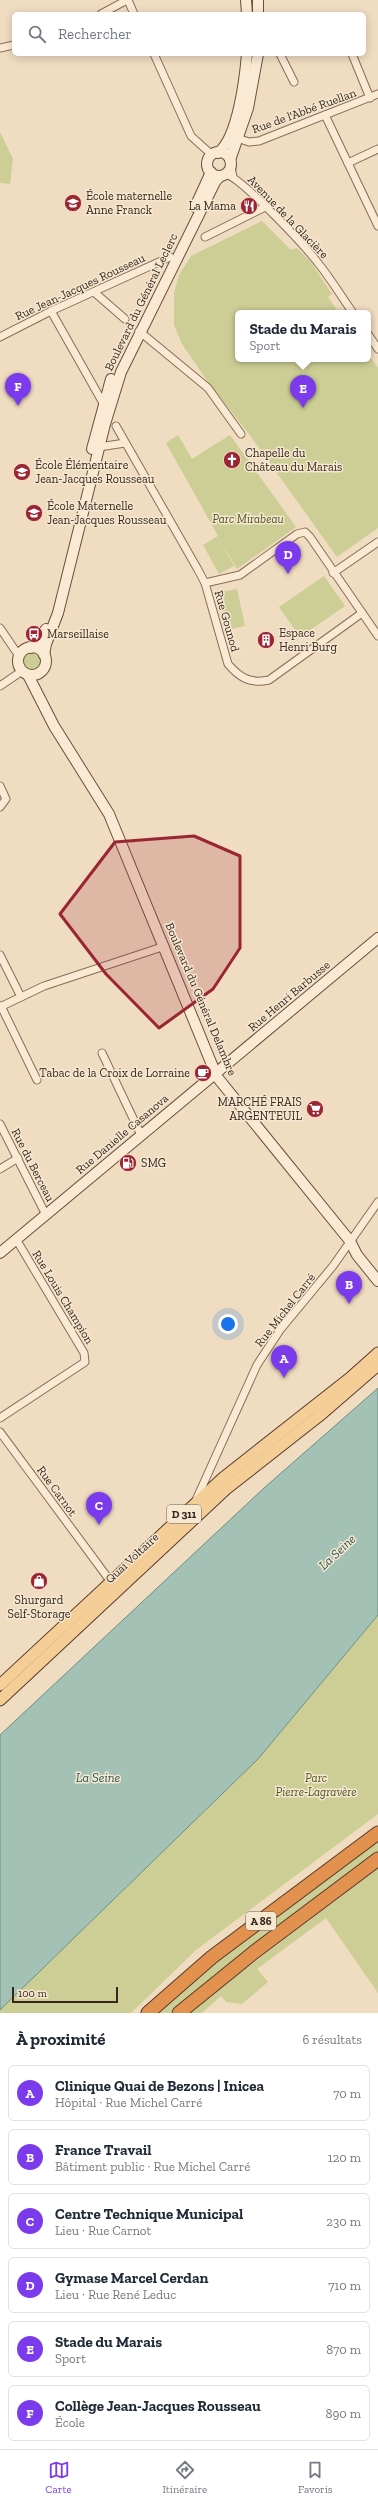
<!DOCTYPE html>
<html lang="fr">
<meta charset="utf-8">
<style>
body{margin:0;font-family:"Zilla Slab",serif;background:#f2f2f3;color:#1f2937}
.scale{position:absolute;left:12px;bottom:10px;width:106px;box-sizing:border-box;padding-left:4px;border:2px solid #38271d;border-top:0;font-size:11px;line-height:14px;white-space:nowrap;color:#38271d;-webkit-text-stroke:3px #f6e7d1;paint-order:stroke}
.you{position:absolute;left:228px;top:1324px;width:14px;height:14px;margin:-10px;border:3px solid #fff;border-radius:50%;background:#1a73e8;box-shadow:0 0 0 6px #1a73e833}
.badge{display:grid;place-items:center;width:26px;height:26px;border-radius:50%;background:#7c3aed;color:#fff;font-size:13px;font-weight:700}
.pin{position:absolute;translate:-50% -33px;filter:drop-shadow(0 1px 2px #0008)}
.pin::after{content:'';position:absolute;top:21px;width:14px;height:12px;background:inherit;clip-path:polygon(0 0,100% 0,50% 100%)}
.popup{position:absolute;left:235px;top:310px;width:136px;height:52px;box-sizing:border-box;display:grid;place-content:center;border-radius:6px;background:#fff;filter:drop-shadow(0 1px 3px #0005);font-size:13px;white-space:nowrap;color:#747a83}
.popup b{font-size:15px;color:#1f2937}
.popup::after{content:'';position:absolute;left:50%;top:100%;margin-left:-8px;border:8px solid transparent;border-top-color:#fff}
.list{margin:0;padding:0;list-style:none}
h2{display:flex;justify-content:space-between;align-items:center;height:52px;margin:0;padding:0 16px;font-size:17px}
h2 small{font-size:13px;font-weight:400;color:#747a83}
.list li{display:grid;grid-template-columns:26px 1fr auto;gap:12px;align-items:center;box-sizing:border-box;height:56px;margin:0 8px 8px;padding:0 8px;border:1px solid #e0e1e3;border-radius:6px}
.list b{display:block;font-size:15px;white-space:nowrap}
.list p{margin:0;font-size:13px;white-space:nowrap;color:#747a83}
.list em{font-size:13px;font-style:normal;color:#747a83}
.icon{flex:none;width:22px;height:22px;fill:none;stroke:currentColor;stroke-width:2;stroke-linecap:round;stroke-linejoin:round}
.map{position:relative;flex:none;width:378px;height:2013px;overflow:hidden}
.search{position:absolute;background:#fff;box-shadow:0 2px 10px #0003;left:12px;right:12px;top:12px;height:44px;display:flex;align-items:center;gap:10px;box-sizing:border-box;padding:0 14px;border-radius:6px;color:#747a83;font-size:15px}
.sheet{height:436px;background:#fff}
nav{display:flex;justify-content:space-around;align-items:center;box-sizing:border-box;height:56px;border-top:1px solid #e0e1e3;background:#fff;font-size:11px;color:#747a83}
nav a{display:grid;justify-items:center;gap:2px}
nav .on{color:#7c3aed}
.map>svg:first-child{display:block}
</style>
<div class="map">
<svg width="378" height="2013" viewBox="0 0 378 2013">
<rect width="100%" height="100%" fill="#efdcc1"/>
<!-- green -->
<g fill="#cdce95">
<path d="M0,132L13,159L10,184L0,183Z"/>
<path d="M262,221L291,250L297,248L310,261L332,294L328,297L339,313H238V359H368V354L378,368V528L337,557L249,434L208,382L182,344L174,325V293L179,275L191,256Z"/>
<path d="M178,435L192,459L230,435L296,527L237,569L221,542L234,566L219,574L203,545L218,536L166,443Z"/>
<path d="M324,576L345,606L300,637L279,607Z"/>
<path d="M237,589L245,626L226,630L218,593Z"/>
<circle cx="32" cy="661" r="9"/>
<path d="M378,1615V1814L196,1950L131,2013H0V2010L258,1759Z"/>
<path d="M378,1839V1853L218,1972L170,2013H154L166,2000Z"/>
<path d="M378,1868V1993L326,1918L257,1969L268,1982L242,2004L226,2002L221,1996L202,2013H191L215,1992Z"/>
</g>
<!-- water -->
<path fill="#a4c1b5" stroke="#6a9082" d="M378,1388V1615L258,1759L0,2010V1735L264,1488Z"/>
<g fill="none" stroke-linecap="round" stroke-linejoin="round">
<defs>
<g id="street">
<path d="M128,0L134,14"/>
<path d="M101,14L127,0"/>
<path d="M0,48L14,45"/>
<path d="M154,54L191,136L212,155"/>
<path d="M280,54L294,82"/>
<path d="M352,54L370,98"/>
<path d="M325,115L378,226"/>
<path d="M237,138L249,142L259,141L378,94"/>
<path d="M348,163L378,149"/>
<path d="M231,167L233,177"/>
<path d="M225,174C240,176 306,247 318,263C331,279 341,296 353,313"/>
<path d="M205,237L265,207"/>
<path d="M94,292L125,319"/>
<path d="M51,311L103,403"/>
<path d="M139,331L208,388L241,434"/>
<path d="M368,334L378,349"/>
<path d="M0,337L51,311L170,257"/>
<path d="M116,426L197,568L205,583L228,664C240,678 250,684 269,680L362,613"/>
<path d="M99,447L125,443"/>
<path d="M333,573L378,542"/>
<path d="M205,583L240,575L297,534L305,532L310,537L378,636"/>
<path d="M0,628L19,656"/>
<path d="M0,686L22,671"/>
<path d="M0,786L6,799L0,807"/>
<path d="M0,955L21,997"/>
<path d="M1,1006L37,1080"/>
<path d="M0,1007L44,986L165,946"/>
<path d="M102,1053L141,1135"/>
<path d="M0,1124L46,1215"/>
<path d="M0,1169L18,1158"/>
<path d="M0,1418L85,1362L84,1353L16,1239"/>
<path d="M0,1432L111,1582"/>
<path d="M196,1500L257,1365L280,1330L333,1266L378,1202"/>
</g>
<g id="secondary">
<path d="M246,0L247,14"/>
<path d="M258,0V14"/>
<circle cx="219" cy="164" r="12"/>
<path d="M218,153C238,138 245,78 247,54"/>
<path d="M230,160L248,108L258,54"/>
<path d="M195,207L211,172"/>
<path d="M92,449L111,379"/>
<circle cx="32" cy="661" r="14"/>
<path d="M31,648L39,640L46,629"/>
<path d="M44,655L46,644L58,613L105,424L121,372L215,182L220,176"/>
<path d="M28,675L54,726L109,814L217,1077L350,1241L357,1255L378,1281"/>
<path d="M0,1253L378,938"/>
</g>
<g id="primary">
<path d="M0,1685L223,1478L350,1378L378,1353"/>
<path d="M0,1700L226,1489L319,1416L378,1365"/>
</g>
<g id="highway">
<path d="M148,2013L212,1957L378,1833"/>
<path d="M179,2013L253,1953L378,1859"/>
</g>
</defs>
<!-- street casing -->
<use href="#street" stroke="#896d58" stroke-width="9"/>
<!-- secondary casing -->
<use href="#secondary" stroke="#6b4e3b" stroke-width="12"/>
<!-- primary casing -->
<use href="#primary" stroke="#573b2c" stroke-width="13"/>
<!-- highway casing -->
<use href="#highway" stroke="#573b2c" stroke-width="15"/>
<!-- street -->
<use href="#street" stroke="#faead4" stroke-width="7"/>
<!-- secondary -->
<use href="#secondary" stroke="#faead4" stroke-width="10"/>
<!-- primary -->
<use href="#primary" stroke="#f4cd97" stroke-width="11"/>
<!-- highway -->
<use href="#highway" stroke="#e2914e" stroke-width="13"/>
</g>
<!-- marked area -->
<path fill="#9a2634" fill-opacity="0.2" stroke="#9a2634" stroke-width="3" stroke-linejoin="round" d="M194,836L240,856V948L213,989L159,1028L106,974L60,914L115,842Z"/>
<!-- icons -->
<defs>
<symbol id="school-disc" viewBox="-11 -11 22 22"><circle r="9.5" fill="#9a2634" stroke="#f6e7d1"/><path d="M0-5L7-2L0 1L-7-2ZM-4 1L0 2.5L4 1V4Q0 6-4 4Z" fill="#fff"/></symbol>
<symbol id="restaurant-disc" viewBox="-11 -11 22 22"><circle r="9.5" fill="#9a2634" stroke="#f6e7d1"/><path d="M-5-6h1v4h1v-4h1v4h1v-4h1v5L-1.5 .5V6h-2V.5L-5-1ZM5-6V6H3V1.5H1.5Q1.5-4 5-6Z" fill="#fff"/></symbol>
<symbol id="church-disc" viewBox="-11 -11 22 22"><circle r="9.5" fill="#9a2634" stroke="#f6e7d1"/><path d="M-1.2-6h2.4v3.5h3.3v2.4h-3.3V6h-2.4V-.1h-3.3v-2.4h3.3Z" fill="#fff"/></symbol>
<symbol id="bus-disc" viewBox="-11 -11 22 22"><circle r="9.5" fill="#9a2634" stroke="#f6e7d1"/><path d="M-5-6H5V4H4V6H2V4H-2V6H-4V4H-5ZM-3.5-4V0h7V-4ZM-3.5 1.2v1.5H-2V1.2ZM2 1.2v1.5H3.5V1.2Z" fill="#fff"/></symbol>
<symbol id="building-disc" viewBox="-11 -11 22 22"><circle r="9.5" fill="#9a2634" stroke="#f6e7d1"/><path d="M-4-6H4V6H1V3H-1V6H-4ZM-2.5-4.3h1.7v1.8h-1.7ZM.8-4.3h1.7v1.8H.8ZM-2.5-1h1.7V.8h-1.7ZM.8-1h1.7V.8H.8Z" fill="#fff"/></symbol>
<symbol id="cafe-disc" viewBox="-11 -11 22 22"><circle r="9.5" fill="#9a2634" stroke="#f6e7d1"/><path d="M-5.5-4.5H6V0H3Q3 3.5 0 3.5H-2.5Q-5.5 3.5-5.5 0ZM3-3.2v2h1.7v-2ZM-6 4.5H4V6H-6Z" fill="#fff"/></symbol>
<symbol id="supermarket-disc" viewBox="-11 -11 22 22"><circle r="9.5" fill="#9a2634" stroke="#f6e7d1"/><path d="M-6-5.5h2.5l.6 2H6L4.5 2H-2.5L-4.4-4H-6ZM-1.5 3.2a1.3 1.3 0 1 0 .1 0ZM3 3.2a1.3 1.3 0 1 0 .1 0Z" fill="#fff"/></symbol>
<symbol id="fuel-disc" viewBox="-11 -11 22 22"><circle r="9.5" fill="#9a2634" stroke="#f6e7d1"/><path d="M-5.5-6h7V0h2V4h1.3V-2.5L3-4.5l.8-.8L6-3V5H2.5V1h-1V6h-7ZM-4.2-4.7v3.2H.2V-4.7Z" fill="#fff"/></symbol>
<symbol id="shop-disc" viewBox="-11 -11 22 22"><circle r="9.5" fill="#9a2634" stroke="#f6e7d1"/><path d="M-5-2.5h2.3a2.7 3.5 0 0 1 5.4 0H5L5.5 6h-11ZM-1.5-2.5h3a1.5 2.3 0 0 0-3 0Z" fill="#fff"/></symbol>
</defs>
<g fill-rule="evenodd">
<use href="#school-disc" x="63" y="193" width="20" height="20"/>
<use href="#restaurant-disc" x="239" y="196" width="20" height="20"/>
<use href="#church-disc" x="222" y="450" width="20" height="20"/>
<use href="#school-disc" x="12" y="462" width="20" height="20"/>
<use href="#school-disc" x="24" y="503" width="20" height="20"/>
<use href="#bus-disc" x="24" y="624" width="20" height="20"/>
<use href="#building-disc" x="256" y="630" width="20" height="20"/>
<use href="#cafe-disc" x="193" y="1063" width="20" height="20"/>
<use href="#supermarket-disc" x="305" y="1099" width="20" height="20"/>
<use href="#fuel-disc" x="118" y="1153" width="20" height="20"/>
<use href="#shop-disc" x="29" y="1571" width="20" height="20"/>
</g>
<g text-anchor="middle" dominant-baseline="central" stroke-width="3" stroke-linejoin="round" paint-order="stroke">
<!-- shield labels -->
<g fill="#f6e7d1" stroke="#716153" stroke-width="1">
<rect x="167" y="1505" width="34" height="18" rx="3"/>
<rect x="246" y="1912" width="30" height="18" rx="3"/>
</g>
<g font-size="11" font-weight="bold" fill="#38271d">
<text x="184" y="1514">D 311</text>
<text x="261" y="1921">A 86</text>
</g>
<!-- street labels -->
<g font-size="12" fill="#38271d" stroke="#f6e7d1">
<text transform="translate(304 111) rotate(-20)">Rue de l'Abbé Ruellan</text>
<text transform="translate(288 217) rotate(46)">Avenue de la Glacière</text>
<text transform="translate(80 287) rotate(-25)">Rue Jean-Jacques Rousseau</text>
<text transform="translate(141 302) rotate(-64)">Boulevard du Général Leclerc</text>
<text transform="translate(227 621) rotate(74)">Rue Gounod</text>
<text transform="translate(289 996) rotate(-40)">Rue Henri Barbusse</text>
<text transform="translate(201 999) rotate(67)">Boulevard du Général Delambre</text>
<text transform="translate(122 1134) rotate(-40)">Rue Danielle Casanova</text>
<text transform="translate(33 1165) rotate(63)">Rue du Berceau</text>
<text transform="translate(63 1297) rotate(59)">Rue Louis Champion</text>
<text transform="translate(285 1310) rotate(-52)">Rue Michel Carré</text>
<text transform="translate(57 1491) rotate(54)">Rue Carnot</text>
<text transform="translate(132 1558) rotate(-43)">Quai Voltaire</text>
</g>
<!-- poi labels -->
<g font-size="12" fill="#38271d" stroke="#f6e7d1" text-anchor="start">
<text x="86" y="196">École maternelle<tspan x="86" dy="14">Anne Franck</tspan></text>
<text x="236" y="206" text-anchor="end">La Mama</text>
<text x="245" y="453">Chapelle du<tspan x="245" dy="14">Château du Marais</tspan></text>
<text x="35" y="465">École Élémentaire<tspan x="35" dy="14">Jean-Jacques Rousseau</tspan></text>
<text x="47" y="506">École Maternelle<tspan x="47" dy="14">Jean-Jacques Rousseau</tspan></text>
<text x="279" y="633">Espace<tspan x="279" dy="14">Henri Burg</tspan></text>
<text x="47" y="634">Marseillaise</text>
<text x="190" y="1073" text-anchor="end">Tabac de la Croix de Lorraine</text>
<text x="302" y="1102" text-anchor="end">MARCHÉ FRAIS<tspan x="302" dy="14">ARGENTEUIL</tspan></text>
<text x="141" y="1163">SMG</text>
<text x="39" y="1600" text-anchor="middle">Shurgard<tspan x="39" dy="14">Self-Storage</tspan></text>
</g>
<!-- park labels -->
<g font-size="12" font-style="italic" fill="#4e5523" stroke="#f6e7d1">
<text x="248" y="519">Parc Mirabeau</text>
<text x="316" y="1778">Parc<tspan x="316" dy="14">Pierre-Lagravère</tspan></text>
</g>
<!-- water labels -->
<g font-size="13" font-style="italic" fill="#2b5951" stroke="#f6e7d1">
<text transform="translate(337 1552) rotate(-43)">La Seine</text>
<text x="98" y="1777">La Seine</text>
</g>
</g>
</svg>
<div class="scale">100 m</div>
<div class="you"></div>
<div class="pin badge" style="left:284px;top:1378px">A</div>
<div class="pin badge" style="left:349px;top:1304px">B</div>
<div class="pin badge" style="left:99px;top:1525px">C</div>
<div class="pin badge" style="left:288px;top:574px">D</div>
<div class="pin badge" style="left:303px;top:408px">E</div>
<div class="popup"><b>Stade du Marais</b>Sport</div>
<div class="pin badge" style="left:18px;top:406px">F</div>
<div class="search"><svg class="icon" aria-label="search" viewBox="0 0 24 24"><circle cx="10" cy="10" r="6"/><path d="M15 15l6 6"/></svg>Rechercher</div>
</div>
<section class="sheet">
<h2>À proximité<small>6 résultats</small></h2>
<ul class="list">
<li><span class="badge">A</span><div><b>Clinique Quai de Bezons | Inicea</b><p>Hôpital · Rue Michel Carré</p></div><em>70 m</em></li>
<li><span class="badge">B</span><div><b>France Travail</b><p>Bâtiment public · Rue Michel Carré</p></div><em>120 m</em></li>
<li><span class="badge">C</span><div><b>Centre Technique Municipal</b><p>Lieu · Rue Carnot</p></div><em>230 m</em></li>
<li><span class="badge">D</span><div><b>Gymase Marcel Cerdan</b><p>Lieu · Rue René Leduc</p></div><em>710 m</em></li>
<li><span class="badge">E</span><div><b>Stade du Marais</b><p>Sport</p></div><em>870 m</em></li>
<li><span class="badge">F</span><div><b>Collège Jean-Jacques Rousseau</b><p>École</p></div><em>890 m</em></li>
</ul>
</section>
<nav>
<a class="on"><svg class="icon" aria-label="map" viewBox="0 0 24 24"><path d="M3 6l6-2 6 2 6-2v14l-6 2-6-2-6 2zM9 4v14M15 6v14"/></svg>Carte</a>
<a><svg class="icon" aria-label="directions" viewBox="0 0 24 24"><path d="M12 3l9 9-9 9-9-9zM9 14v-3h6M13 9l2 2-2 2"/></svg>Itinéraire</a>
<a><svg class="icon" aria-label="saved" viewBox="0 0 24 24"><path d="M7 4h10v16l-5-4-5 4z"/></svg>Favoris</a>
</nav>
